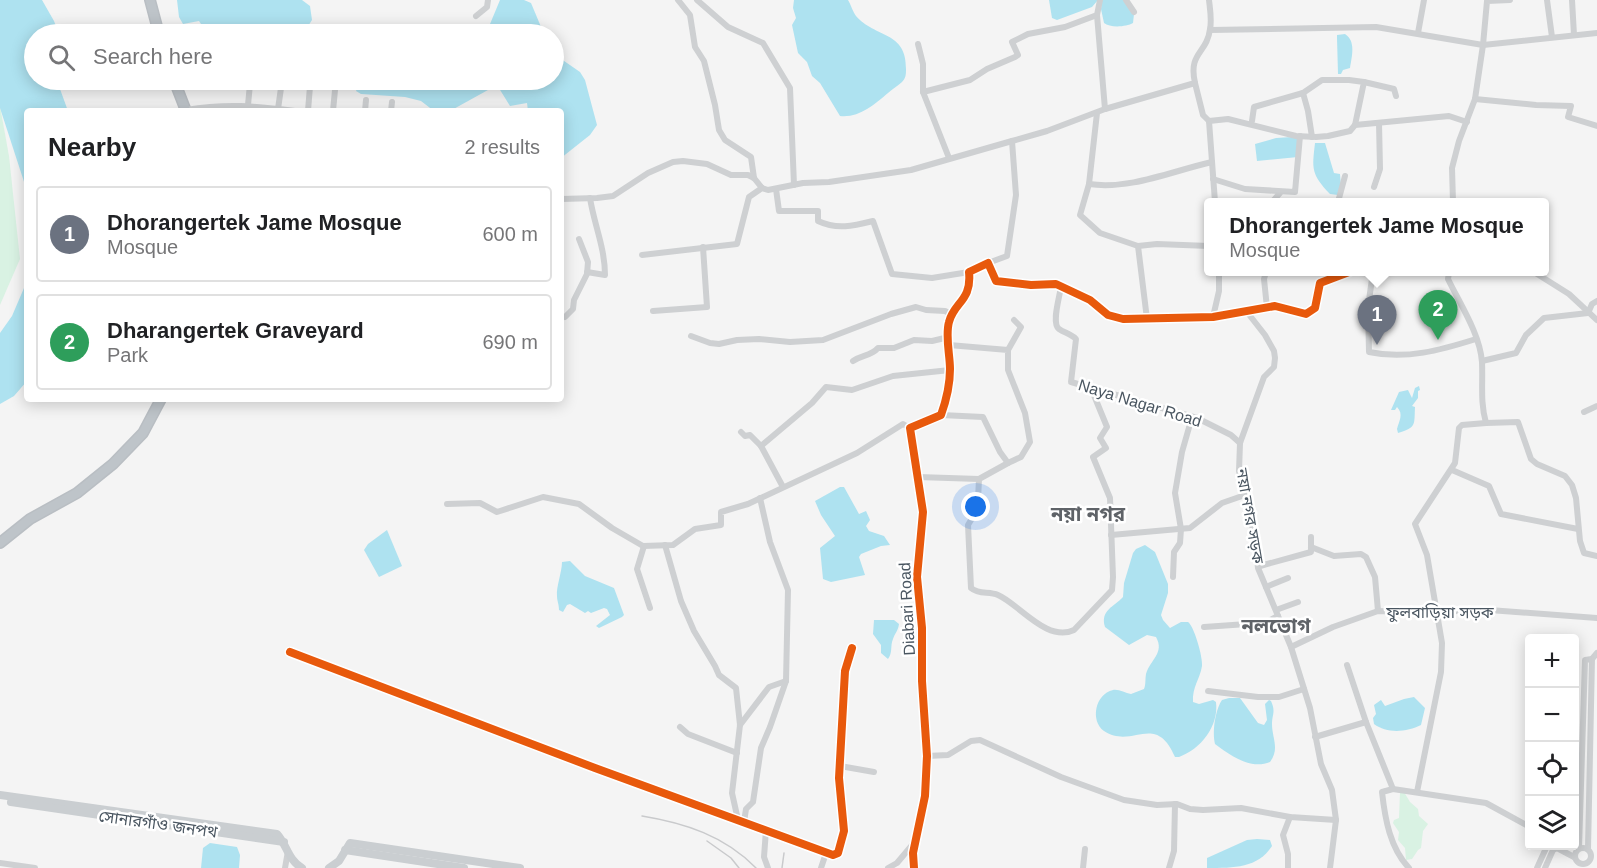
<!DOCTYPE html>
<meta charset="utf-8">
<style>
body{margin:0;font-family:Arial,"Noto Sans Bengali",sans-serif;background:#f6f6f6;color:#202124}
.controls{position:absolute;right:18px;bottom:18px;display:grid;overflow:hidden;border-radius:6px;box-shadow:0 3px 15px #0003}
.controls button{width:54px;height:54px;display:grid;place-items:center;padding:0;border:0;border-bottom:2px solid #e0e0e0;background:#fff;color:#202124;font:30px sans-serif}
.you{position:absolute;left:976px;top:507px;width:21px;height:21px;margin:-15px;border:4px solid #fff;border-radius:50%;background:#1a73e8;box-shadow:0 0 0 9px #1a73e833}
.badge{display:grid;place-items:center;width:39px;height:39px;border-radius:50%;background:#868d94;color:#fff;font-size:20px;font-weight:700}
.pin{position:absolute;translate:-50% -50px;filter:drop-shadow(0 2px 3px #0008)}
.pin::after{content:'';position:absolute;top:32px;width:21px;height:18px;background:inherit;clip-path:polygon(0 0,100% 0,50% 100%)}
.popup{position:absolute;left:1204px;top:198px;width:345px;height:78px;box-sizing:border-box;display:grid;place-content:center;border-radius:6px;background:#fff;filter:drop-shadow(0 2px 4px #0005);font-size:20px;white-space:nowrap;color:#757577}
.popup b{font-size:22px;color:#202124}
.popup::after{content:'';position:absolute;left:50%;top:100%;margin-left:-12px;border:12px solid transparent;border-top-color:#fff}
.list{margin:0;padding:0;list-style:none}
h2{display:flex;justify-content:space-between;align-items:center;height:78px;margin:0;padding:0 24px;font-size:26px}
h2 small{font-size:20px;font-weight:400;color:#757577}
.list li{display:grid;grid-template-columns:39px 1fr auto;gap:18px;align-items:center;box-sizing:border-box;height:96px;margin:0 12px 12px;padding:0 12px;border:2px solid #e0e0e0;border-radius:6px}
.list b{display:block;font-size:22px;white-space:nowrap}
.list p{margin:0;font-size:20px;white-space:nowrap;color:#757577}
.list em{font-size:20px;font-style:normal;color:#757577}
.icon{flex:none;width:33px;height:33px;fill:none;stroke:currentColor;stroke-width:2;stroke-linecap:round;stroke-linejoin:round}
.map{position:relative;flex:none;width:1597px;height:868px;overflow:hidden}
.search{position:absolute;background:#fff;box-shadow:0 3px 15px #0003;left:24px;top:24px;width:540px;height:66px;display:flex;align-items:center;gap:15px;box-sizing:border-box;padding:0 21px;border-radius:33px;color:#757577;font-size:22px}
.panel{position:absolute;background:#fff;box-shadow:0 3px 15px #0003;left:24px;top:108px;width:540px;height:294px;border-radius:6px}
.map>svg:first-child{display:block}
</style>
<div class="map">
<svg width="1597" height="868" viewBox="0 0 1597 868">
<rect width="100%" height="100%" fill="#f4f4f4"/>
<!-- green -->
<g fill="#d9f2e3">
<path d="M0,106L9,156L20,259L0,305Z"/>
<path d="M1400,792H1404L1410,802L1418,809L1419,816L1428,824L1423,831L1421,848L1418,850L1412,859L1406,860L1405,848L1398,840L1399,832L1393,823L1394,820L1399,818Z"/>
</g>
<!-- water -->
<g fill="#aee2f0">
<path d="M0,0H42L54,21L59,34H34V80H61L60,89L68,111H27V191L0,108Z"/>
<path d="M177,0H302L310,6L312,20L303,34H219L215,25L203,27L199,21L183,24L179,17Z"/>
<path d="M500,0H524L531,3L544,34H451L465,29L490,24Z"/>
<path d="M794,0H848C851,5 853,12 856,16C875,38 907,31 906,69C906,74 906,78 902,82C898,86 892,89 888,93C874,105 859,118 840,116L820,83L812,76L807,62L798,53L792,25L796,18L793,8Z"/>
<path d="M1035,0H1098L1092,7L1057,20L1052,18L1049,0Z"/>
<path d="M1102,0H1123L1134,14L1133,23C1126,27 1110,28 1104,23L1101,9Z"/>
<path d="M1345,34C1356,41 1352,56 1350,68L1343,70L1341,74H1338L1337,38V35Z"/>
<path d="M554,54L580,72L585,80L597,125L590,135L561,158V111H528L527,103L510,106L497,85L450,111H434L421,101L405,97L361,94L356,91L359,83L373,80H430L435,87L439,88L449,80H554Z"/>
<path d="M1292,137L1298,139V157L1257,161L1255,144L1276,138Z"/>
<path d="M1315,143H1325L1334,173L1340,174L1341,186L1338,195L1330,194C1311,174 1312,169 1315,143Z"/>
<path d="M27,281V381L14,396L0,404V333L12,316Z"/>
<path d="M1419,386L1420,390L1418,391V398L1412,406L1415,407C1414,425 1417,427 1398,433L1397,429C1399,421 1404,414 1397,407L1395,410H1391L1399,392L1408,390L1412,398L1415,388Z"/>
<path d="M840,487H844L859,514L866,511L870,520L866,526L869,531L884,536L890,545L881,546L861,554L859,557L865,575L831,582L823,579L820,548L835,536L821,515L815,501Z"/>
<path d="M387,530L402,566L379,577L364,550L368,544Z"/>
<path d="M1145,545L1155,552L1168,584V593L1161,615L1163,620L1170,628L1181,622H1188C1194,626 1203,657 1202,666C1200,679 1192,687 1193,702L1199,704L1213,700L1216,702C1219,726 1201,749 1179,757H1175C1155,711 1133,750 1104,731C1090,721 1095,694 1113,690C1119,689 1125,693 1131,694L1144,689C1146,684 1145,680 1146,674C1150,660 1165,653 1156,637L1147,635L1129,645L1105,627C1100,610 1114,607 1123,597L1124,583L1133,553L1136,549Z"/>
<path d="M570,561L585,576L614,588L624,615L622,617L599,628L596,626L610,615L607,609L604,608L591,613L588,611L585,613L570,604L567,605L563,612L559,610C559,604 557,601 557,596C556,587 562,572 562,562Z"/>
<path d="M874,620H894L899,624C898,631 895,633 893,639C890,646 893,652 888,659L881,653V645L873,634Z"/>
<path d="M1414,697L1425,708L1421,725C1407,732 1387,734 1374,724L1373,718L1376,714L1374,705L1381,700L1385,706L1404,699Z"/>
<path d="M1229,698H1240L1258,723L1264,725L1267,720L1265,704L1269,700L1271,701C1276,712 1272,714 1272,724C1272,738 1280,749 1270,762C1251,770 1231,756 1215,744C1212,733 1215,710 1222,700Z"/>
<path d="M1257,839L1270,840L1272,846C1258,868 1234,868 1207,868V858L1247,840Z"/>
<path d="M210,843L237,847L240,855L239,868H201L203,848Z"/>
</g>
<g fill="none" stroke-linecap="round" stroke-linejoin="round">
<defs>
<g id="highway">
<path d="M150,0L159,34"/>
<path d="M174,80L186,111"/>
<path d="M0,543L30,519L77,493L113,464L143,433L161,399"/>
</g>
</defs>
<!-- highway casing -->
<use href="#highway" stroke="#b9bec3" stroke-width="12"/>
<!-- minor -->
<g stroke="#ced0d2" stroke-width="6">
<path d="M678,0L690,15L695,47L704,61L715,105L719,130L725,140L751,157L754,178"/>
<path d="M697,0L728,27L763,43L790,88L794,185"/>
<path d="M1126,0L1134,12"/>
<path d="M1547,0L1552,37"/>
<path d="M1572,0L1574,35"/>
<path d="M1097,15L1105,109"/>
<path d="M476,16L487,7L488,0"/>
<path d="M1210,30L1376,27L1483,45L1597,33"/>
<path d="M1418,33L1424,0"/>
<path d="M918,44L923,64V92L970,80L987,69L1015,57L1018,55L1012,42L1028,34L1065,27L1097,15L1100,0"/>
<path d="M1364,82L1394,89L1396,96"/>
<path d="M1195,83L1203,115L1209,121L1215,202"/>
<path d="M923,92L949,158"/>
<path d="M1303,93L1308,111L1312,137"/>
<path d="M1475,99L1536,105L1571,106L1568,117L1597,126"/>
<path d="M248,105L250,84"/>
<path d="M278,109L281,88"/>
<path d="M186,110C227,103 254,106 295,111"/>
<path d="M308,111L310,86"/>
<path d="M333,111L335,90"/>
<path d="M365,111L366,100"/>
<path d="M391,111L392,102"/>
<path d="M1097,113L1089,184L1080,215L1100,233L1138,246L1147,319"/>
<path d="M1209,121L1228,119L1296,136L1316,137L1328,136L1350,131L1355,125L1449,116L1467,122"/>
<path d="M1252,121L1254,107L1303,93L1322,80H1349L1364,82L1355,125"/>
<path d="M1213,179L1245,189L1295,192L1300,136"/>
<path d="M1089,184C1130,190 1172,171 1212,162"/>
<path d="M1374,187L1380,169L1379,123"/>
<path d="M776,189L779,211H818V221C837,230 853,226 873,221L892,274L932,278L969,272"/>
<path d="M561,199L597,198L613,196L648,173L673,162L683,161L707,164L731,175H748L754,178L762,188L768,190L803,183L829,182L911,170L1012,141"/>
<path d="M1272,202L1280,193"/>
<path d="M1338,202L1345,176"/>
<path d="M1453,202L1452,168L1459,141L1475,99L1483,45L1487,1L1510,0"/>
<path d="M1138,246L1157,244L1209,246"/>
<path d="M642,255L737,244L749,197L762,188"/>
<path d="M988,263L1007,256L1016,195L1012,141L1047,131L1105,109L1195,83C1188,52 1207,54 1210,29C1212,20 1210,9 1209,0"/>
<path d="M587,272L605,275C605,248 594,224 590,198"/>
<path d="M1266,272L1264,279L1267,308"/>
<path d="M1373,272L1368,307L1369,352C1406,360 1441,350 1476,339"/>
<path d="M1449,272L1448,279C1460,304 1480,334 1482,362C1483,383 1480,402 1486,423L1518,422L1531,459L1537,464L1565,476L1572,485L1576,498L1580,541L1584,553L1597,556"/>
<path d="M1534,272L1569,294L1597,320"/>
<path d="M1324,281L1328,272"/>
<path d="M1061,286C1060,296 1051,323 1059,329C1065,333 1071,334 1076,339L1071,382L1197,418L1231,435L1240,443"/>
<path d="M653,311L707,307L703,247"/>
<path d="M1247,312L1265,335L1274,351L1275,358L1274,367L1264,377L1240,443L1239,471L1255,538L1258,568L1291,647L1310,708L1321,764L1332,790L1336,820L1330,868"/>
<path d="M565,317L573,309L574,300L587,274L588,262L579,239"/>
<path d="M1213,317L1219,291V272"/>
<path d="M691,336L710,343L719,344L737,340L759,339L790,342L823,340L891,314L916,307L926,310L945,311L953,315"/>
<path d="M949,345L1008,350V370L1025,413L1030,442L1021,457L1008,463"/>
<path d="M1008,350L1021,327L1014,320"/>
<path d="M853,361C862,355 871,356 878,348H894L914,340L932,341L949,337"/>
<path d="M1482,361L1516,353L1526,335L1544,318L1588,313L1592,304L1597,301"/>
<path d="M1584,412L1597,406"/>
<path d="M941,415L983,417L1000,452L1008,463L979,479L978,500L974,515L968,525L971,588C979,595 989,591 998,595C1019,604 1047,643 1074,630L1112,590L1113,577L1110,498L1093,457L1106,448L1100,438L1107,427L1091,388"/>
<path d="M741,432L745,436L750,435L761,446L783,487"/>
<path d="M761,446L812,403L826,387L852,390L893,376L950,370"/>
<path d="M1452,470L1489,486L1501,514L1578,529"/>
<path d="M918,477L979,479"/>
<path d="M447,504L480,503L497,512L543,497L579,504L612,528L643,546L673,545L695,529L721,525V512L748,504L857,453L903,424L910,428"/>
<path d="M1111,535L1190,528L1222,503L1245,495"/>
<path d="M665,545L681,601L694,631L715,666L719,675L736,688L740,725L732,793L738,820"/>
<path d="M644,546L637,569L650,608"/>
<path d="M1311,547L1334,556L1361,554L1366,557L1375,577L1378,611"/>
<path d="M1260,566L1311,552V537"/>
<path d="M1173,577L1174,552L1180,543L1181,529L1175,493L1182,452L1192,417"/>
<path d="M1266,587L1288,578"/>
<path d="M1276,610L1298,602"/>
<path d="M1204,627L1247,624L1255,628L1278,616"/>
<path d="M1291,647L1333,627L1378,611L1438,613L1476,609L1597,618"/>
<path d="M290,652L595,768L833,855L838,853L844,831L839,778L845,671L852,648"/>
<path d="M1347,665L1366,722"/>
<path d="M1208,691L1258,697H1279L1304,689"/>
<path d="M740,725L769,687L786,681"/>
<path d="M680,727L688,734L737,753"/>
<path d="M1315,737L1366,722L1393,789L1486,803L1530,827"/>
<path d="M927,756L948,755L971,741L980,740L1061,777L1124,800L1157,805L1177,804L1190,809L1203,810L1241,808L1290,817L1336,820"/>
<path d="M840,766L874,772"/>
<path d="M1393,789L1382,792C1385,819 1390,848 1409,868"/>
<path d="M1417,792L1441,672L1442,643L1427,555L1415,524L1455,463L1459,428L1462,425L1486,423"/>
<path d="M744,822L746,809L753,802L761,748L770,727L786,681L788,590L770,542L760,498"/>
<path d="M766,830L764,857L768,868"/>
<circle cx="1583" cy="856" r="8"/>
<path d="M1579,848L1585,660L1592,659"/>
<path d="M1588,849L1592,659L1597,653"/>
<path d="M0,863L35,868"/>
<path d="M285,868L288,851"/>
<path d="M821,868L826,853"/>
<path d="M888,868L897,863L913,844"/>
<path d="M914,868L913,853L925,796L927,756L922,681V628L917,577L923,512L910,428L941,415C946,401 950,384 950,369C950,355 945,336 949,322C954,302 972,301 969,272L988,263L996,281L1031,285L1056,284L1090,300L1108,315L1123,319L1213,317L1275,306L1306,314L1315,308L1320,283L1349,272"/>
<path d="M1083,868L1085,849"/>
<path d="M1169,868L1174,851L1175,804"/>
<path d="M1288,868V854L1283,835L1290,817"/>
<path d="M1537,868L1547,846"/>
<path d="M1545,868L1553,850L1557,848L1574,857"/>
</g>
<!-- major -->
<g stroke="#caced1" stroke-width="8">
<path d="M0,795L277,834C287,845 288,860 302,868"/>
<path d="M11,802L284,842"/>
<path d="M345,850L464,868"/>
<path d="M329,868L339,861L350,843L520,868"/>
</g>
<!-- highway -->
<use href="#highway" stroke="#bec4c9" stroke-width="9"/>
<!-- rail -->
<g stroke="#c9cacc" stroke-width="1.5">
<path d="M642,816C685,823 725,836 756,868"/>
<path d="M707,841L731,858L739,868"/>
<path d="M782,868L784,853"/>
</g>
<defs>
<g id="cycleway">
<path d="M290,652L595,768L833,855L838,853L844,831L839,778L845,671L852,648"/>
<path d="M914,868L913,853L925,796L927,756L922,681V628L917,577L923,512L910,428L941,415C946,401 950,384 950,369C950,355 945,336 949,322C954,302 972,301 969,272L988,263L996,281L1031,285L1056,284L1090,300L1108,315L1123,319L1213,317L1275,306L1306,314L1315,308L1320,283L1349,272"/>
</g>
</defs>
<!-- cycleway casing -->
<use href="#cycleway" stroke="#fff" stroke-width="11"/>
<!-- cycleway -->
<use href="#cycleway" stroke="#e8590c" stroke-width="8"/>
</g>
<g text-anchor="middle" dominant-baseline="central" stroke-width="5" stroke-linejoin="round" paint-order="stroke">
<!-- street labels -->
<g font-size="16" fill="#4a5661" stroke="#fff">
<text transform="translate(1140 403) rotate(17)">Naya Nagar Road</text>
<text transform="translate(1250 516) rotate(80)">নয়া নগর সড়ক</text>
<text transform="translate(907 609) rotate(-93)">Diabari Road</text>
<text x="1440" y="612">ফুলবাড়িয়া সড়ক</text>
<text transform="translate(158 824) rotate(8)">সোনারগাঁও জনপথ</text>
</g>
<!-- quarter labels -->
<g font-size="20" font-weight="bold" fill="#5f6368" stroke="#fff">
<text x="1088" y="514">নয়া নগর</text>
<text x="1276" y="626">নলভোগ</text>
</g>
</g>
</svg>
<div class="controls">
<button>+</button>
<button>−</button>
<button><svg class="icon" aria-label="locate" viewBox="0 0 24 24"><circle cx="12" cy="12" r="6"/><path d="M12 2v4M12 18v4M2 12h4M18 12h4"/></svg></button>
<button><svg class="icon" aria-label="layers" viewBox="0 0 24 24"><path d="M12 4l9 5-9 5-9-5zM3 14l9 5 9-5"/></svg></button>
</div>
<div class="you"></div>
<div class="pin badge" style="left:1377px;top:345px;background:#6b7280">1</div>
<div class="popup"><b>Dhorangertek Jame Mosque</b>Mosque</div>
<div class="pin badge" style="left:1438px;top:340px;background:#2e9e5b">2</div>
<div class="search"><svg class="icon" aria-label="search" viewBox="0 0 24 24"><circle cx="10" cy="10" r="6"/><path d="M15 15l6 6"/></svg>Search here</div>
<section class="panel">
<h2>Nearby<small>2 results</small></h2>
<ul class="list">
<li><span class="badge" style="background:#6b7280">1</span><div><b>Dhorangertek Jame Mosque</b><p>Mosque</p></div><em>600 m</em></li>
<li><span class="badge" style="background:#2e9e5b">2</span><div><b>Dharangertek Graveyard</b><p>Park</p></div><em>690 m</em></li>
</ul>
</section>
</div>
